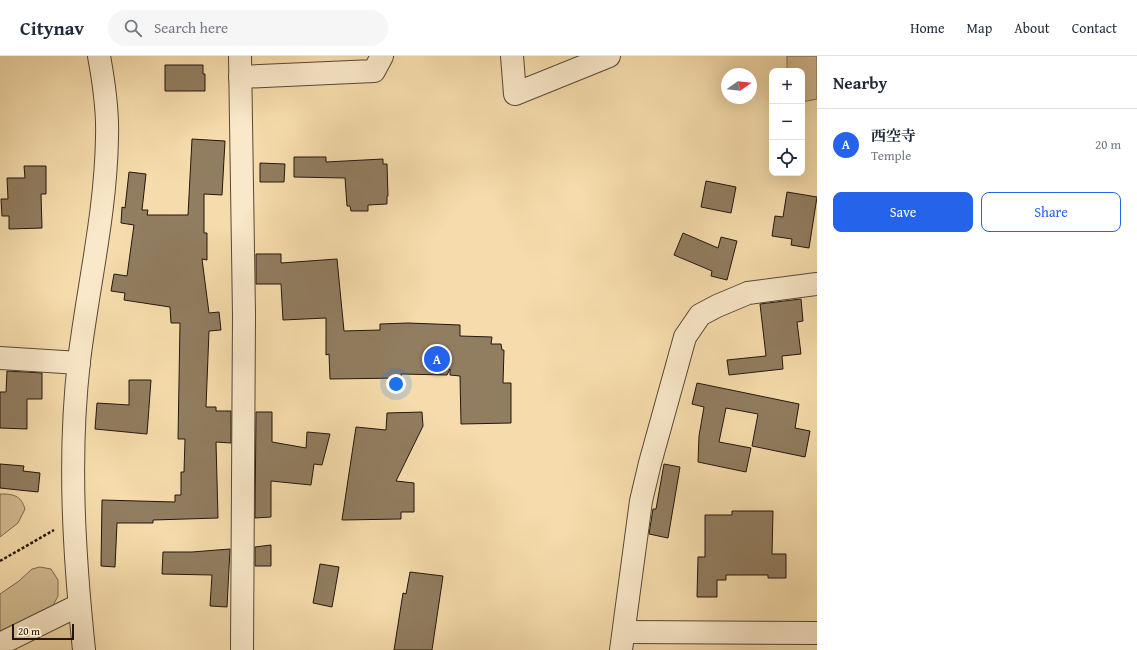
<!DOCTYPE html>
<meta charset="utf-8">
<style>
body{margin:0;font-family:"Gentium Book Plus","Noto Serif JP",serif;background:#f6f6f7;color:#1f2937}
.controls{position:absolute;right:12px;top:12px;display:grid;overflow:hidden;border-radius:8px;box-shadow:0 4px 16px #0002}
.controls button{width:36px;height:36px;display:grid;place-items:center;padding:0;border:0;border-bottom:1px solid #e0e1e3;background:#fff;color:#1f2937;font:20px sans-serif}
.compass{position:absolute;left:721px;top:12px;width:36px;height:36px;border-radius:50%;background:#fff;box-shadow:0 4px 16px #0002;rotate:75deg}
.scale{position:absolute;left:12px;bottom:10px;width:62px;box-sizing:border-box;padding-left:4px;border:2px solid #24160e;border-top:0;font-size:11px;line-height:14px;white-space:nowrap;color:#24160e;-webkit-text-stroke:3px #f9e8c9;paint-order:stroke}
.you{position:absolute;left:396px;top:328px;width:14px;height:14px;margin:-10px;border:3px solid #fff;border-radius:50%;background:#1a73e8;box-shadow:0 0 0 6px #1a73e833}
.badge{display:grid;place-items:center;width:26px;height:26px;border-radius:50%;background:#2563eb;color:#fff;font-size:13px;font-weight:700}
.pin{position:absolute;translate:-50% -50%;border:2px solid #fff;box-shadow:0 1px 4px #0006}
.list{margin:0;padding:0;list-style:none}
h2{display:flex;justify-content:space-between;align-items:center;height:52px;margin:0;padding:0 16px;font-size:17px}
h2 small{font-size:13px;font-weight:400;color:#747a83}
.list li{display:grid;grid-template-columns:26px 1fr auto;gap:12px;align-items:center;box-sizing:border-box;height:72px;padding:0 16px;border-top:1px solid #e0e1e3}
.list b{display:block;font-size:15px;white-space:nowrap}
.list p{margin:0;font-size:13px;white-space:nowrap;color:#747a83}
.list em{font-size:13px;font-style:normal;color:#747a83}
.actions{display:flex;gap:8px;padding:12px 16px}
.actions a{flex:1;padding:9px 0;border:1px solid #2563eb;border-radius:8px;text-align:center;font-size:14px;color:#2563eb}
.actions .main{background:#2563eb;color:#fff}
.icon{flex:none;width:22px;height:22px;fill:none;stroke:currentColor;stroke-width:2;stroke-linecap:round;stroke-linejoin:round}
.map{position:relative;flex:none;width:817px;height:594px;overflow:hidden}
header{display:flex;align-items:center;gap:24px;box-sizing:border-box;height:56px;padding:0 20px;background:#fff;border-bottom:1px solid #e0e1e3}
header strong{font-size:19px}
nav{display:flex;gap:22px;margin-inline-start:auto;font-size:14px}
.search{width:280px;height:36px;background:#f6f6f7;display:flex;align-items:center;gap:10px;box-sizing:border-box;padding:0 14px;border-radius:22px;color:#747a83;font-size:15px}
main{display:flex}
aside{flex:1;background:#fff}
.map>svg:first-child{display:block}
</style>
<header>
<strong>Citynav</strong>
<div class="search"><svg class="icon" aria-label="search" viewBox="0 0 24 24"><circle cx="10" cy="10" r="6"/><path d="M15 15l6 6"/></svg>Search here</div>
<nav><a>Home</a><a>Map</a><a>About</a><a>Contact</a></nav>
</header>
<main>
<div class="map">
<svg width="817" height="594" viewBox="0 0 817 594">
<rect width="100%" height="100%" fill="#f6dcac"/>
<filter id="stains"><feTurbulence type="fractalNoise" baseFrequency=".005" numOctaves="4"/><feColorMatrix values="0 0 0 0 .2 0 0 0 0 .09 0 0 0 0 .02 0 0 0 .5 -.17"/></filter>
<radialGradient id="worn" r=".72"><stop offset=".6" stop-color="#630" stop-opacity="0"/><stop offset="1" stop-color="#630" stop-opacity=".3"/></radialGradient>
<!-- green -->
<g fill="#d2ba91" stroke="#7b6850">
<path d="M787,0H817V43L802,46V15H787Z"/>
<path d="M0,438C13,438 21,439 25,453L18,467L0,481Z"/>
<path d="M40,511L51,513L58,524V540L49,557L0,578V538L19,525L32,513Z"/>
</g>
<!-- building -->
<g fill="#917d60" stroke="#24160e">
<path d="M165,9H203V18H205V35H165Z"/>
<path d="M192,83L225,85L222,139L204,138V177H207V204L202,203L209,257L219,256L221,274L209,275L206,351H216V355H231V387L216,386L218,462L153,464V467H117L115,511L101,510L102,444L175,446V439H181V416H184L185,383H178L180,267H171L170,251L124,244L125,237L111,235L114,218L127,220L134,169L121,167L122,151L125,152L129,116L146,118L142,154H148L147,159H188Z"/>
<path d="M294,101H326V106L383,103V108H387L388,140H387V148L368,149V155H351L350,150H347L345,122L294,121Z"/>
<path d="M260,107L285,108L284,126H260Z"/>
<path d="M24,110H46V138H41L42,172L9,173V160H2L1,143H8L7,122H25Z"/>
<path d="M706,125L736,131L731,157L701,151Z"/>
<path d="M787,136L817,141L809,192L791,189L792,183L772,180L775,160L783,161Z"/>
<path d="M683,177L718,192L721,181L737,185L727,224L711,220L712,215L674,199Z"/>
<path d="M256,198H281V207L337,203L344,275L380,274V268L408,267L460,269V280L492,281L491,288H501L502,294H504L503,327H511V367L461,368L460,320L450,319V313L447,319L401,318V322L330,323L329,298L326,299V262L283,264L281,228H256Z"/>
<path d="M801,243L803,265L797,266L801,298L782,300L783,313L729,319L727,304L766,300L760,248Z"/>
<path d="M7,315L42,317V343H27V373L0,372V336H6Z"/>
<path d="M129,324H151L147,378L95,373L97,347L129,349Z"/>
<path d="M697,327L799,348L795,372L810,375L805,401L752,390L758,358L726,352L719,386L751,392L746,416L698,406L699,380L704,351L692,348Z"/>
<path d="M256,356H272V386L306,392L307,376L330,378L322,409L314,408L311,429L271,425V461L255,462Z"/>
<path d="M422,356L423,370L396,425L414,427V456H401V463L342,464L356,371L386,374L387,357Z"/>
<path d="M0,408L24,410L23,415L40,417L38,436L0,432Z"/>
<path d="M664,408L680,411L668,482L649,478L653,453H656Z"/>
<path d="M732,455H773L772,498H786V522H768V519H726V524H717V541H697L698,501H705V459H732Z"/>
<path d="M271,489V510H255V491Z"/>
<path d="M230,493L227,551L210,550L212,519L162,518L163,496H192Z"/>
<path d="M320,508L339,511L332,551L313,547Z"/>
<path d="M410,516L443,520L432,594H394L403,537L406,538Z"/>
</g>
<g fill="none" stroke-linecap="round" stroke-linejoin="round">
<defs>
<g id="minor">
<path d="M240,0L244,259L242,594"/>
<path d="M512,0L515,38L609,0"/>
<path d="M240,21L374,15L382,0"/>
<path d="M0,302L79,307"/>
<path d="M624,576L817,577"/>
<path d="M0,588L79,549"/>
<path d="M621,594L641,445L650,407L685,281L700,259L717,250L748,237L817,228"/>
</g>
<path id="tertiary" d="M84,594C74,498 68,401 79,305C88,231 106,156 107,81C108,53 104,27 99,0"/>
</defs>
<!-- minor casing -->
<use href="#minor" stroke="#584836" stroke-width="24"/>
<!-- tertiary casing -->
<use href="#tertiary" stroke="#584836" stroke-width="24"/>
<!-- path -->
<path stroke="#24160e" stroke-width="2.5" stroke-dasharray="3 2" stroke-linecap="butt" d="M0,505L54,474"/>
<!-- minor -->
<use href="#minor" stroke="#f9e8c9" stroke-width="22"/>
<!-- tertiary -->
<use href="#tertiary" stroke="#f9e8c9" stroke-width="22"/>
</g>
<rect width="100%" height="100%" filter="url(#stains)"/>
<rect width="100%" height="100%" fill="url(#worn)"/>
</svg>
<div class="controls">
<button>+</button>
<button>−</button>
<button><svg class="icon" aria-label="locate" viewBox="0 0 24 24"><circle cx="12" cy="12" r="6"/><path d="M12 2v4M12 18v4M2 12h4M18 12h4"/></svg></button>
</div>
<svg class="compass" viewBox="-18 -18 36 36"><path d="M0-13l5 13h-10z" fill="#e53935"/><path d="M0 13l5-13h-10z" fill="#747a83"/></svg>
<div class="scale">20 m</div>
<div class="you"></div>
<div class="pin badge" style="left:437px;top:303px">A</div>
</div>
<aside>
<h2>Nearby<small></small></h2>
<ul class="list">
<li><span class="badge">A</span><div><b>西空寺</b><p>Temple</p></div><em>20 m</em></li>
</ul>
<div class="actions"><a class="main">Save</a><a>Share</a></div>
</aside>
</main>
